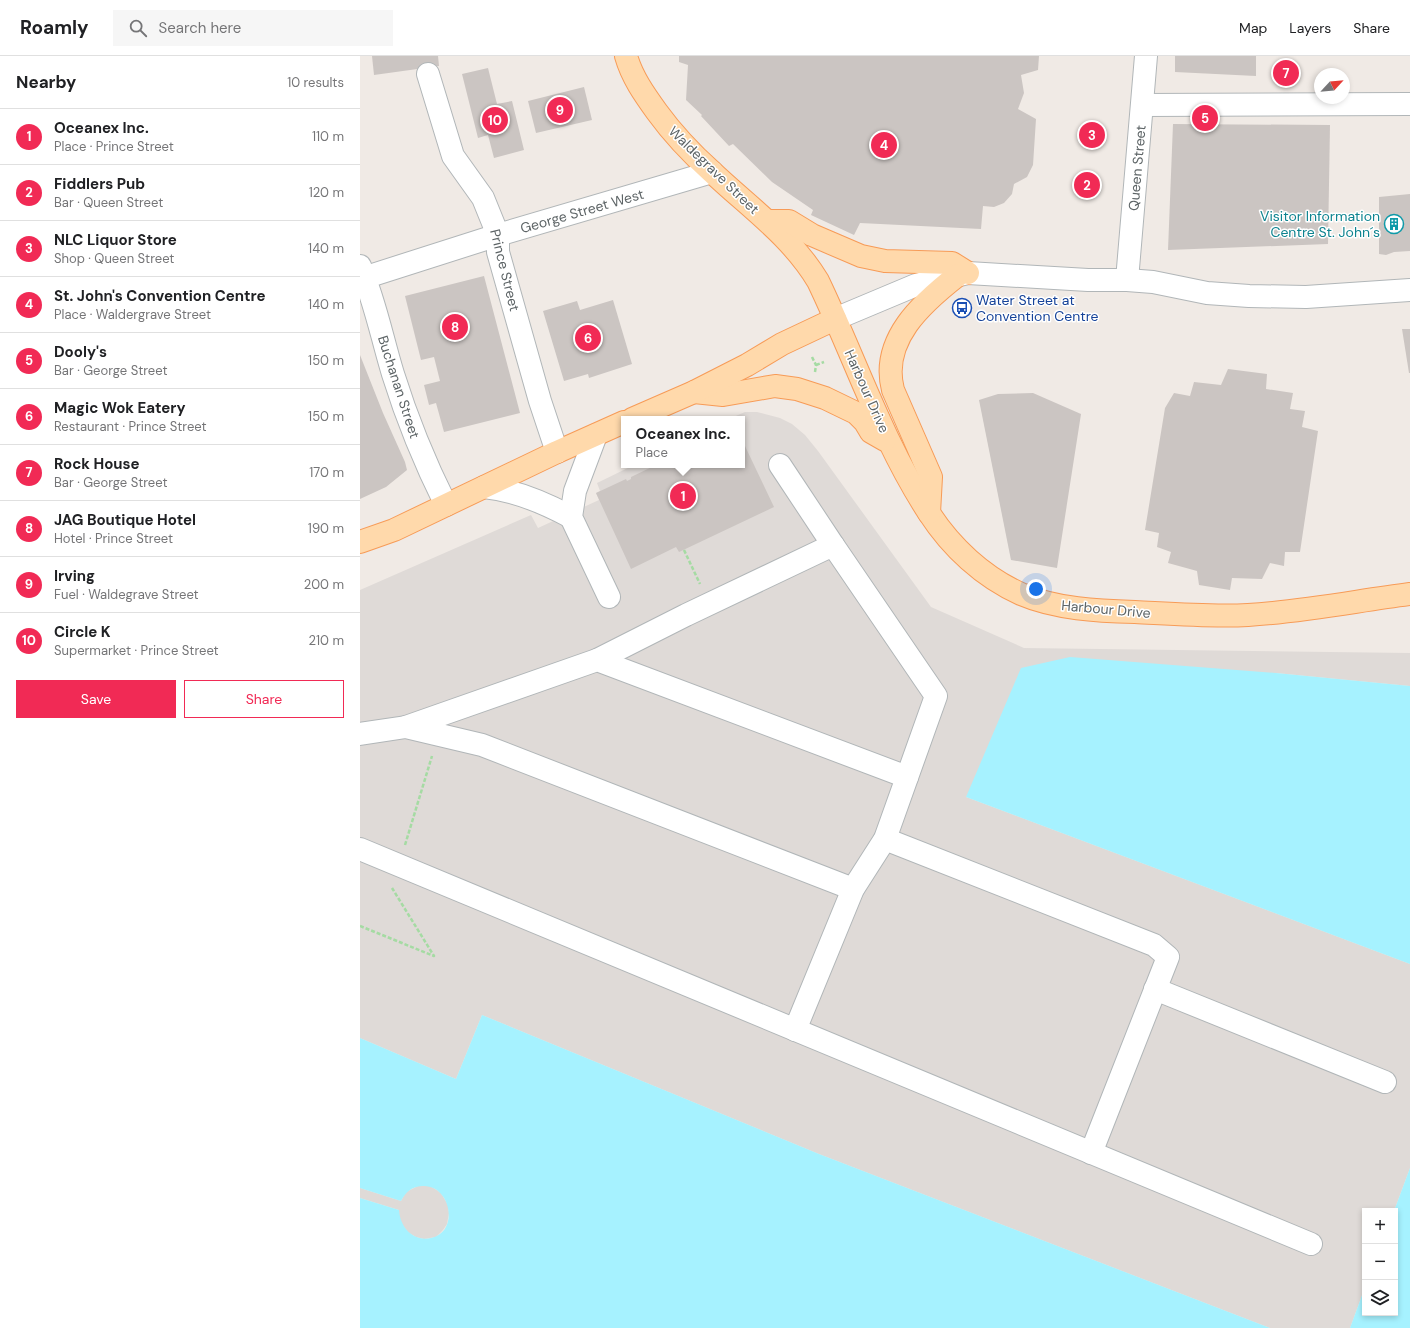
<!DOCTYPE html>
<meta charset="utf-8">
<style>
body{margin:0;font-family:"DM Sans",sans-serif;background:#f6f6f6;color:#202124}
.controls{position:absolute;right:12px;bottom:12px;display:grid;overflow:hidden;border-radius:0px;box-shadow:0 2px 6px #0003}
.controls button{width:36px;height:36px;display:grid;place-items:center;padding:0;border:0;border-bottom:1px solid #e0e0e0;background:#fff;color:#202124;font:20px sans-serif}
.compass{position:absolute;left:954px;top:12px;width:36px;height:36px;border-radius:50%;background:#fff;box-shadow:0 2px 6px #0003;rotate:64deg}
.you{position:absolute;left:676px;top:533px;width:14px;height:14px;margin:-10px;border:3px solid #fff;border-radius:50%;background:#1a73e8;box-shadow:0 0 0 6px #1a73e833}
.badge{display:grid;place-items:center;width:26px;height:26px;border-radius:50%;background:#f12a55;color:#fff;font-size:13px;font-weight:700}
.pin{position:absolute;translate:-50% -50%;border:2px solid #fff;box-shadow:0 1px 4px #0006}
.popup{position:absolute;left:261px;top:360px;width:124px;height:52px;box-sizing:border-box;display:grid;place-content:center;border-radius:0px;background:#fff;filter:drop-shadow(0 1px 3px #0005);font-size:13px;white-space:nowrap;color:#757577}
.popup b{font-size:15px;color:#202124}
.popup::after{content:'';position:absolute;left:50%;top:100%;margin-left:-8px;border:8px solid transparent;border-top-color:#fff}
.list{margin:0;padding:0;list-style:none}
h2{display:flex;justify-content:space-between;align-items:center;height:52px;margin:0;padding:0 16px;font-size:17px}
h2 small{font-size:13px;font-weight:400;color:#757577}
.list li{display:grid;grid-template-columns:26px 1fr auto;gap:12px;align-items:center;box-sizing:border-box;height:56px;padding:0 16px;border-top:1px solid #e0e0e0}
.list b{display:block;font-size:15px;white-space:nowrap}
.list p{margin:0;font-size:13px;white-space:nowrap;color:#757577}
.list em{font-size:13px;font-style:normal;color:#757577}
.actions{display:flex;gap:8px;padding:12px 16px}
.actions a{flex:1;padding:9px 0;border:1px solid #f12a55;border-radius:0px;text-align:center;font-size:14px;color:#f12a55}
.actions .main{background:#f12a55;color:#fff}
.icon{flex:none;width:22px;height:22px;fill:none;stroke:currentColor;stroke-width:2;stroke-linecap:round;stroke-linejoin:round}
.map{position:relative;flex:none;width:1050px;height:1272px;overflow:hidden}
header{display:flex;align-items:center;gap:24px;box-sizing:border-box;height:56px;padding:0 20px;background:#fff;border-bottom:1px solid #e0e0e0}
header strong{font-size:19px}
nav{display:flex;gap:22px;margin-inline-start:auto;font-size:14px}
.search{width:280px;height:36px;background:#f6f6f6;display:flex;align-items:center;gap:10px;box-sizing:border-box;padding:0 14px;border-radius:0px;color:#757577;font-size:15px}
main{display:flex}
aside{flex:1;background:#fff}
.map>svg:first-child{display:block}
</style>
<header>
<strong>Roamly</strong>
<div class="search"><svg class="icon" aria-label="search" viewBox="0 0 24 24"><circle cx="10" cy="10" r="6"/><path d="M15 15l6 6"/></svg>Search here</div>
<nav><a>Map</a><a>Layers</a><a>Share</a></nav>
</header>
<main>
<aside>
<h2>Nearby<small>10 results</small></h2>
<ul class="list">
<li><span class="badge">1</span><div><b>Oceanex Inc.</b><p>Place · Prince Street</p></div><em>110 m</em></li>
<li><span class="badge">2</span><div><b>Fiddlers Pub</b><p>Bar · Queen Street</p></div><em>120 m</em></li>
<li><span class="badge">3</span><div><b>NLC Liquor Store</b><p>Shop · Queen Street</p></div><em>140 m</em></li>
<li><span class="badge">4</span><div><b>St. John's Convention Centre</b><p>Place · Waldergrave Street</p></div><em>140 m</em></li>
<li><span class="badge">5</span><div><b>Dooly's</b><p>Bar · George Street</p></div><em>150 m</em></li>
<li><span class="badge">6</span><div><b>Magic Wok Eatery</b><p>Restaurant · Prince Street</p></div><em>150 m</em></li>
<li><span class="badge">7</span><div><b>Rock House</b><p>Bar · George Street</p></div><em>170 m</em></li>
<li><span class="badge">8</span><div><b>JAG Boutique Hotel</b><p>Hotel · Prince Street</p></div><em>190 m</em></li>
<li><span class="badge">9</span><div><b>Irving</b><p>Fuel · Waldegrave Street</p></div><em>200 m</em></li>
<li><span class="badge">10</span><div><b>Circle K</b><p>Supermarket · Prince Street</p></div><em>210 m</em></li>
</ul>
<div class="actions"><a class="main">Save</a><a>Share</a></div>
</aside>
<div class="map">
<svg width="1050" height="1272" viewBox="0 0 1050 1272">
<rect width="100%" height="100%" fill="#f0eae5"/>
<!-- industrial -->
<g fill="#dfdad7">
<path d="M385,356H397L420,362L432,368L445,379L458,395L571,551L664,592L1050,597V630L916,617L606,741L1050,908V1112L1034,1155H1005V1231L990,1272H910L459,1098L122,959L96,1023L0,982V534L171,459L178,472L239,444L236,437L240,435L237,427L274,409H382V363H369Z"/>
<path d="M58,1130H70L75,1133L81,1137L88,1149L89,1157L87,1168L83,1174L76,1181L64,1183L56,1181L49,1177L42,1169L39,1162V1154L0,1142V1132L41,1145L46,1136Z"/>
</g>
<!-- water -->
<g fill="#a6f2ff">
<path d="M710,601L916,617L1050,630V908L606,741L661,612Z"/>
<path d="M122,959L459,1098L910,1272H0V1142L39,1154C40,1171 53,1186 71,1182C100,1176 91,1128 62,1130C51,1131 46,1136 41,1145L0,1132V982L96,1023Z"/>
<path d="M1050,1112V1272H990L1005,1231V1257H1035L1034,1155Z"/>
</g>
<!-- building -->
<g fill="#cbc5c2">
<path d="M12,0H78L79,10L14,19Z"/>
<path d="M319,0H679L678,14L661,19L664,37L658,53L676,63L673,109L667,121L654,128L652,138L644,147L634,151L623,150L621,173L500,167L494,179L451,159L453,154L412,126L373,88L369,90L341,60L342,59L326,44L328,9L319,6Z"/>
<path d="M815,0H896V20L815,16Z"/>
<path d="M128,12L137,48L152,45L164,94L134,102L128,79L118,82L102,18Z"/>
<path d="M224,31L232,64L176,77L168,45Z"/>
<path d="M813,68L970,69L968,188L808,194Z"/>
<path d="M1050,138V195L1034,196L1026,199L1019,198V141Z"/>
<path d="M124,220L160,357L84,376L76,347L69,349L64,329L80,325L74,301L61,304L45,240Z"/>
<path d="M253,244L272,308L229,322L228,318L204,325L183,255L217,245L220,254Z"/>
<path d="M1042,273H1050V317H1049Z"/>
<path d="M0,299L23,357L45,406L47,414L26,431L0,443Z"/>
<path d="M868,313L907,318L906,333L933,337L930,353L945,355L942,371L958,375L940,496H925L924,510L910,507L902,523L872,522L870,534L839,529L837,515L808,507L811,496L797,491L799,477L785,474L805,352L814,337L830,340L834,326L861,329Z"/>
<path d="M673,337L721,358L697,512L651,504L619,344L638,338Z"/>
<path d="M385,390L414,451L319,496L316,491L271,513L236,437L266,423L267,425L271,423V421L296,409H382V392Z"/>
</g>
<g fill="none" stroke-linecap="round" stroke-linejoin="round">
<defs>
<g id="minor">
<path d="M68,18L93,100L123,142L138,179V196L180,345L197,396"/>
<path d="M783,49L1050,48"/>
<path d="M0,210C15,245 22,282 33,318C47,363 65,407 86,449"/>
<path d="M0,223L138,179L352,116"/>
<path d="M767,224L786,0"/>
<path d="M475,263L556,229L608,217L728,224H767L793,226L847,237L889,240L946,241L1050,234"/>
<path d="M236,379L215,435L211,461L249,541"/>
<path d="M420,409L473,489"/>
<path d="M124,431C155,434 183,446 211,461"/>
<path d="M237,604L326,559L473,489L576,640L525,783L493,833L435,974"/>
<path d="M46,671L237,604L547,721"/>
<path d="M0,678L46,671L122,689L493,833"/>
<path d="M525,783L794,889L808,901L731,1097"/>
<path d="M0,793L951,1188"/>
<path d="M795,933L1025,1026"/>
</g>
<g id="major">
<path d="M266,0C272,21 284,38 297,56C313,78 332,98 352,116C390,152 431,180 458,225C495,302 522,385 569,457C591,491 623,521 661,538C696,553 738,555 775,556C813,558 851,561 888,559C942,556 996,545 1050,538"/>
<path d="M408,165H429L452,179L501,200L525,205L592,207L608,217"/>
<path d="M334,336L363,339L415,330L437,333L465,342L496,357L505,366L511,376L525,384"/>
<path d="M272,363L334,336L387,309L422,288L475,263"/>
<path d="M569,457L571,421L533,334C520,284 562,247 598,219"/>
<path d="M0,486L34,474L197,396L264,366"/>
</g>
</defs>
<!-- minor casing -->
<use href="#minor" stroke="#b1b6b8" stroke-width="24"/>
<!-- major casing -->
<use href="#major" stroke="#f79b57" stroke-width="24"/>
<!-- path -->
<g stroke="#a5dba3" stroke-width="2.5" stroke-dasharray="4 2" stroke-linecap="butt">
<path d="M452,301L456,309L455,316"/>
<path d="M456,309L464,306"/>
<path d="M324,494L340,528"/>
<path d="M45,789L72,700"/>
<path d="M0,870L74,900L32,832"/>
</g>
<!-- minor -->
<use href="#minor" stroke="#fff" stroke-width="22"/>
<!-- major -->
<use href="#major" stroke="#ffd9ab" stroke-width="22"/>
</g>
<!-- icons -->
<defs>
<symbol id="building-ring" viewBox="-11 -11 22 22"><circle r="9.5" fill="#fff" stroke="#0f9aa8" stroke-width="1.5"/><path d="M-4-6H4V6H1V3H-1V6H-4ZM-2.5-4.3h1.7v1.8h-1.7ZM.8-4.3h1.7v1.8H.8ZM-2.5-1h1.7V.8h-1.7ZM.8-1h1.7V.8H.8Z" fill="#0f9aa8"/></symbol>
<symbol id="bus-ring" viewBox="-11 -11 22 22"><circle r="9.5" fill="#fff" stroke="#1a4fb4" stroke-width="1.5"/><path d="M-5-6H5V4H4V6H2V4H-2V6H-4V4H-5ZM-3.5-4V0h7V-4ZM-3.5 1.2v1.5H-2V1.2ZM2 1.2v1.5H3.5V1.2Z" fill="#1a4fb4"/></symbol>
</defs>
<g fill-rule="evenodd">
<use href="#building-ring" x="1023" y="157" width="22" height="22"/>
<use href="#bus-ring" x="591" y="241" width="22" height="22"/>
</g>
<g text-anchor="middle" dominant-baseline="central" stroke-width="3" stroke-linejoin="round" paint-order="stroke">
<!-- street labels -->
<g font-size="14" fill="#5d6466" stroke="#fff">
<text transform="translate(777 112) rotate(-85)">Queen Street</text>
<text transform="translate(354 114) rotate(44)">Waldegrave Street</text>
<text transform="translate(222 155) rotate(-16)">George Street West</text>
<text transform="translate(145 214) rotate(76)">Prince Street</text>
<text transform="translate(39 331) rotate(72)">Buchanan Street</text>
<text transform="translate(507 335) rotate(66)">Harbour Drive</text>
<text transform="translate(746 553) rotate(5)">Harbour Drive</text>
</g>
<!-- culture labels -->
<g font-size="14" fill="#0d838f" stroke="#fff" text-anchor="end">
<text x="1020" y="160">Visitor Information<tspan x="1020" dy="16">Centre St. John´s</tspan></text>
</g>
<!-- transit labels -->
<g font-size="14" fill="#164399" stroke="#fff" text-anchor="start">
<text x="616" y="244">Water Street at<tspan x="616" dy="16">Convention Centre</tspan></text>
</g>
</g>
</svg>
<div class="controls">
<button>+</button>
<button>−</button>
<button><svg class="icon" aria-label="layers" viewBox="0 0 24 24"><path d="M12 4l9 5-9 5-9-5zM3 14l9 5 9-5"/></svg></button>
</div>
<svg class="compass" viewBox="-18 -18 36 36"><path d="M0-13l5 13h-10z" fill="#e53935"/><path d="M0 13l5-13h-10z" fill="#757577"/></svg>
<div class="you"></div>
<div class="pin badge" style="left:323px;top:440px">1</div>
<div class="popup"><b>Oceanex Inc.</b>Place</div>
<div class="pin badge" style="left:727px;top:129px">2</div>
<div class="pin badge" style="left:732px;top:79px">3</div>
<div class="pin badge" style="left:524px;top:89px">4</div>
<div class="pin badge" style="left:845px;top:62px">5</div>
<div class="pin badge" style="left:228px;top:282px">6</div>
<div class="pin badge" style="left:926px;top:17px">7</div>
<div class="pin badge" style="left:95px;top:271px">8</div>
<div class="pin badge" style="left:200px;top:54px">9</div>
<div class="pin badge" style="left:135px;top:64px">10</div>
</div>
</main>
